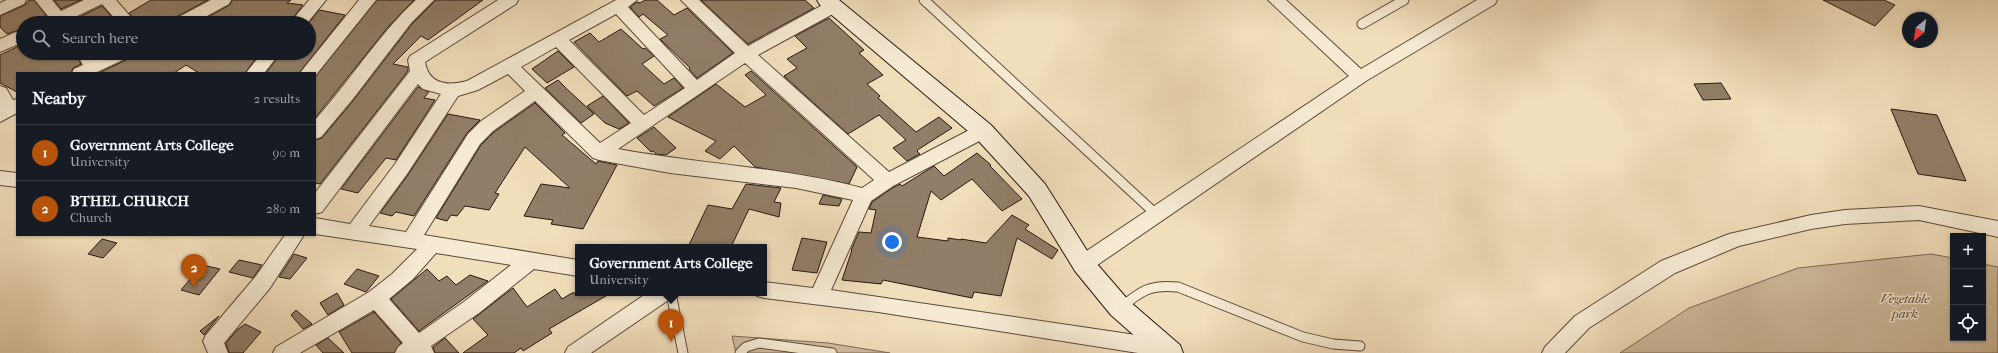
<!DOCTYPE html>
<meta charset="utf-8">
<style>
body{margin:0;font-family:"IM FELL French Canon",serif;background:#20242c;color:#f1f3f6}
.controls{position:absolute;right:12px;bottom:12px;display:grid;overflow:hidden;border-radius:0px;box-shadow:0 1px 3px #0004}
.controls button{width:36px;height:36px;display:grid;place-items:center;padding:0;border:0;border-bottom:1px solid #363941;background:#171b24;color:#f1f3f6;font:20px sans-serif}
.compass{position:absolute;left:1902px;top:12px;width:36px;height:36px;border-radius:50%;background:#171b24;box-shadow:0 1px 3px #0004;rotate:209deg}
.you{position:absolute;left:892px;top:242px;width:14px;height:14px;margin:-10px;border:3px solid #fff;border-radius:50%;background:#1a73e8;box-shadow:0 0 0 6px #1a73e833}
.badge{display:grid;place-items:center;width:26px;height:26px;border-radius:50%;background:#b45309;color:#fff;font-size:13px;font-weight:700}
.pin{position:absolute;translate:-50% -33px;filter:drop-shadow(0 1px 2px #0008)}
.pin::after{content:'';position:absolute;top:21px;width:14px;height:12px;background:inherit;clip-path:polygon(0 0,100% 0,50% 100%)}
.popup{position:absolute;left:575px;top:244px;width:192px;height:52px;box-sizing:border-box;display:grid;place-content:center;border-radius:0px;background:#171b24;filter:drop-shadow(0 1px 3px #0005);font-size:13px;white-space:nowrap;color:#9ea1a6}
.popup b{font-size:15px;color:#f1f3f6}
.popup::after{content:'';position:absolute;left:50%;top:100%;margin-left:-8px;border:8px solid transparent;border-top-color:#171b24}
.list{margin:0;padding:0;list-style:none}
h2{display:flex;justify-content:space-between;align-items:center;height:52px;margin:0;padding:0 16px;font-size:17px}
h2 small{font-size:13px;font-weight:400;color:#9ea1a6}
.list li{display:grid;grid-template-columns:26px 1fr auto;gap:12px;align-items:center;box-sizing:border-box;height:56px;padding:0 16px;border-top:1px solid #363941}
.list b{display:block;font-size:15px;white-space:nowrap}
.list p{margin:0;font-size:13px;white-space:nowrap;color:#9ea1a6}
.list em{font-size:13px;font-style:normal;color:#9ea1a6}
.icon{flex:none;width:22px;height:22px;fill:none;stroke:currentColor;stroke-width:2;stroke-linecap:round;stroke-linejoin:round}
.map{position:relative;flex:none;width:1998px;height:353px;overflow:hidden}
.search{position:absolute;background:#171b24;box-shadow:0 1px 3px #0004;left:16px;top:16px;width:300px;height:44px;display:flex;align-items:center;gap:10px;box-sizing:border-box;padding:0 14px;border-radius:22px;color:#9ea1a6;font-size:15px}
.panel{position:absolute;background:#171b24;box-shadow:0 1px 3px #0004;left:16px;top:72px;width:300px;height:164px;border-radius:0px}
.map>svg:first-child{display:block}
</style>
<div class="map">
<svg width="1998" height="353" viewBox="0 0 1998 353">
<rect width="100%" height="100%" fill="#f1debb"/>
<filter id="stains"><feTurbulence type="fractalNoise" baseFrequency=".005" numOctaves="4"/><feColorMatrix values="0 0 0 0 .2 0 0 0 0 .09 0 0 0 0 .02 0 0 0 .5 -.17"/></filter>
<radialGradient id="worn" r=".72"><stop offset=".6" stop-color="#630" stop-opacity="0"/><stop offset="1" stop-color="#630" stop-opacity=".3"/></radialGradient>
<!-- green -->
<g fill="#cfbc9e" stroke="#7c6a56">
<path d="M1931,254L1953,258V338H1983V264L1998,267V353H1620L1689,308L1798,268Z"/>
<path d="M732,336L828,343L890,353H736Z"/>
</g>
<!-- building -->
<g fill="#917e68" stroke="#29170f">
<path d="M29,0H34L46,15L41,18L39,23H23V28L7,34L0,27V16L25,5Z"/>
<path d="M54,0H81L61,9Z"/>
<path d="M151,0H208L174,18L172,23H137L129,13Z"/>
<path d="M232,0H291L287,3L303,5L289,23H197L230,5Z"/>
<path d="M377,0H414L388,27L315,118V77Z"/>
<path d="M436,0H483L428,40L421,36L393,64L408,67V71L320,184L315,183V140L322,138L353,101L412,24Z"/>
<path d="M645,0H657L674,15L687,8L733,53L697,78L689,69L690,68L660,39L668,35L643,14L639,17L630,7L637,2L640,3Z"/>
<path d="M701,0H805L814,8L748,44Z"/>
<path d="M1823,0H1884L1895,5L1875,26Z"/>
<path d="M102,6L117,23H72L71,21Z"/>
<path d="M319,10L345,15L299,73H266L281,53H309V23Z"/>
<path d="M829,18L864,50L859,53L883,75L867,84L880,96L878,98L916,132L939,117L952,128L919,149L917,151L920,154L907,161L893,148L906,140L879,115L848,134L784,76L797,68L787,59L807,48L795,36Z"/>
<path d="M621,29L643,49L645,48L654,56L642,64L664,84L674,78L683,88L654,106L637,91L627,96L574,42L590,33L599,42Z"/>
<path d="M23,44V53H75L81,64L73,68L71,73H17V92L0,83V55Z"/>
<path d="M558,51L574,67L547,83L532,69Z"/>
<path d="M132,53H260L245,73H199L186,65L174,73H99L130,58Z"/>
<path d="M751,71L857,167L849,184L755,167L734,146L720,159L705,151L716,141L668,117L716,84L745,107L766,95L745,75Z"/>
<path d="M558,80L568,90L594,114L581,123L545,88Z"/>
<path d="M1721,83L1731,99L1703,100L1694,84Z"/>
<path d="M418,87L429,92L424,98L435,100L396,160L386,158L358,193L341,189Z"/>
<path d="M603,96L629,123L619,129L605,123L587,106Z"/>
<path d="M535,103L565,133L562,135L596,164L598,161L617,165L583,229L551,224L553,220L524,216L541,184L570,188L525,147L495,193L499,194L489,210L465,206L457,216L451,215L447,221L436,218L481,145L494,132Z"/>
<path d="M1891,109L1937,115L1966,181L1918,174Z"/>
<path d="M448,114L480,120L467,133L414,216L396,212L392,216L380,213L408,175Z"/>
<path d="M654,127L676,148L666,155L656,154L653,151L651,152L637,138Z"/>
<path d="M977,153L991,165L990,166L1022,199L1002,211L972,179L941,200L931,191L917,237L948,241V238L961,240V239L986,243L1012,215L1029,225L1025,229L1058,250L1052,259L1017,238L1001,296L974,292L972,298L883,280L881,284L842,280L852,250H851L859,232L871,233L876,210L869,209L872,202L894,187L900,184L902,186L934,166L944,176Z"/>
<path d="M746,184L781,188L774,202L781,203L779,217L749,209L731,247H688L708,205L732,209Z"/>
<path d="M823,195L842,199L839,206L819,204Z"/>
<path d="M802,238L827,242L817,273L792,270Z"/>
<path d="M102,239L117,243L103,258L88,254Z"/>
<path d="M294,254L307,258L290,279L279,277Z"/>
<path d="M239,260L262,265L253,278L229,272Z"/>
<path d="M202,265L220,269L199,295L181,290Z"/>
<path d="M357,269L379,276L366,292L344,284Z"/>
<path d="M427,269L439,281L447,276L456,285L470,275L488,281L419,331L391,299Z"/>
<path d="M513,288L527,307L555,289L562,299L572,293H611L549,329L552,333L523,351L521,348L514,353H463L488,335L473,319Z"/>
<path d="M337,293L344,305L328,315L320,303Z"/>
<path d="M296,310L312,324L303,329L291,315Z"/>
<path d="M374,312L401,343L394,353H352L339,332Z"/>
<path d="M219,316L204,335L200,331Z"/>
<path d="M245,324L261,332L243,353H229L226,343L237,330Z"/>
<path d="M328,338L344,353H323L316,345Z"/>
<path d="M445,338L459,353H435L433,347Z"/>
</g>
<g fill="none" stroke-linecap="round" stroke-linejoin="round">
<defs>
<g id="service">
<path d="M924,0L1157,215"/>
<path d="M1362,24L1404,0"/>
<path d="M671,293L683,353"/>
<path d="M1120,308C1141,291 1150,284 1178,287L1303,337L1333,344L1360,346"/>
<path d="M740,353L746,347L759,343L832,353"/>
</g>
<g id="minor">
<path d="M6,0H26L24,4L0,15V3Z"/>
<path d="M35,0H52L61,11L84,0H116L136,23H119L102,4L69,20L71,23H40L42,19L48,16Z"/>
<path d="M211,0H231L229,4L194,23H173L175,19Z"/>
<path d="M309,0H326L307,23H290Z"/>
<path d="M359,0H376L315,76V73H300Z"/>
<path d="M416,0H434L411,23L352,100L321,137L315,139V120C349,82 379,34 416,0Z"/>
<path d="M498,0H518L516,4L425,62C429,85 448,86 467,81L616,0H637L628,7L697,80L735,53L681,0H699L748,46L828,2L834,1L840,2L842,6L840,10L758,55L889,172L977,126L983,124L989,126L992,131L989,136L893,186L871,201L831,290L1163,339L1170,342L1173,348L1171,353H1138L878,312L764,298L757,296L756,293H764V282L813,288L853,200L796,188L670,173L599,160L593,158L535,101L493,131L480,144L424,235L578,260V276L534,269L479,313L431,346L434,353H395L398,347L403,343L374,310L300,353H273L276,347L369,292L392,274L417,249L315,234V218L350,224L395,164L441,94L423,89L418,84L322,212L315,214V193L410,71L408,60L410,56ZM616,14L685,88L644,115L569,40ZM556,47L631,123L600,143L521,67ZM745,63L874,180L862,188C782,167 699,164 618,149ZM508,74L525,91L481,121L468,134L406,232L369,226L407,174L458,96L478,90ZM436,253L511,265L465,301L419,333L389,299L413,279Z"/>
<path d="M1268,0H1286L1361,69L1477,0H1497L1495,4L1366,81L1090,270L1083,272L1076,270L1073,264L1076,258L1349,76Z"/>
<path d="M23,29V42L0,52V39Z"/>
<path d="M76,53H92L96,59L108,53H131L129,57L95,73H72L74,69L83,65Z"/>
<path d="M262,53H280L264,73H246Z"/>
<path d="M0,86L6,88L13,100L17,99V113L0,122Z"/>
<path d="M0,171L17,173V187L0,185Z"/>
<path d="M1919,206L1998,221V237L1919,220L1845,224L1811,229L1739,246L1675,273L1589,328L1565,353H1542L1545,347L1575,316L1661,261L1729,234L1811,215L1845,210Z"/>
<path d="M285,235H304L270,288L224,343L228,353H208L203,341L206,335L256,276Z"/>
<path d="M647,293H673L670,299L591,353H565L568,347Z"/>
</g>
<path id="secondary" d="M817,0H839L991,125L1045,184L1091,257L1129,301L1180,345L1183,353H1154L1111,315L1075,271L1029,196L975,137L820,5Z"/>
</defs>
<!-- service casing -->
<use href="#service" stroke="#5b493a" stroke-width="11"/>
<!-- minor casing -->
<use href="#minor" stroke="#5b493a" stroke-width="2"/>
<!-- secondary casing -->
<use href="#secondary" stroke="#29170f" stroke-width="2"/>
<!-- service -->
<use href="#service" stroke="#f6ead3" stroke-width="9"/>
<!-- minor -->
<use href="#minor" fill="#f6ead3" fill-rule="evenodd"/>
<!-- secondary -->
<use href="#secondary" fill="#f6ead3" fill-rule="evenodd"/>
</g>
<g text-anchor="middle" dominant-baseline="central" stroke-width="3" stroke-linejoin="round" paint-order="stroke">
<!-- park labels -->
<g font-size="13" font-style="italic" fill="#5b493a" stroke="#f6ead3">
<text x="1905" y="298">Vegetable<tspan x="1905" dy="15">park</tspan></text>
</g>
</g>
<rect width="100%" height="100%" filter="url(#stains)"/>
<rect width="100%" height="100%" fill="url(#worn)"/>
</svg>
<div class="controls">
<button>+</button>
<button>−</button>
<button><svg class="icon" aria-label="locate" viewBox="0 0 24 24"><circle cx="12" cy="12" r="6"/><path d="M12 2v4M12 18v4M2 12h4M18 12h4"/></svg></button>
</div>
<svg class="compass" viewBox="-18 -18 36 36"><path d="M0-13l5 13h-10z" fill="#e53935"/><path d="M0 13l5-13h-10z" fill="#9ea1a6"/></svg>
<div class="you"></div>
<div class="pin badge" style="left:671px;top:342px">1</div>
<div class="popup"><b>Government Arts College</b>University</div>
<div class="pin badge" style="left:194px;top:287px">2</div>
<div class="search"><svg class="icon" aria-label="search" viewBox="0 0 24 24"><circle cx="10" cy="10" r="6"/><path d="M15 15l6 6"/></svg>Search here</div>
<section class="panel">
<h2>Nearby<small>2 results</small></h2>
<ul class="list">
<li><span class="badge">1</span><div><b>Government Arts College</b><p>University</p></div><em>90 m</em></li>
<li><span class="badge">2</span><div><b>BTHEL CHURCH</b><p>Church</p></div><em>280 m</em></li>
</ul>
</section>
</div>
